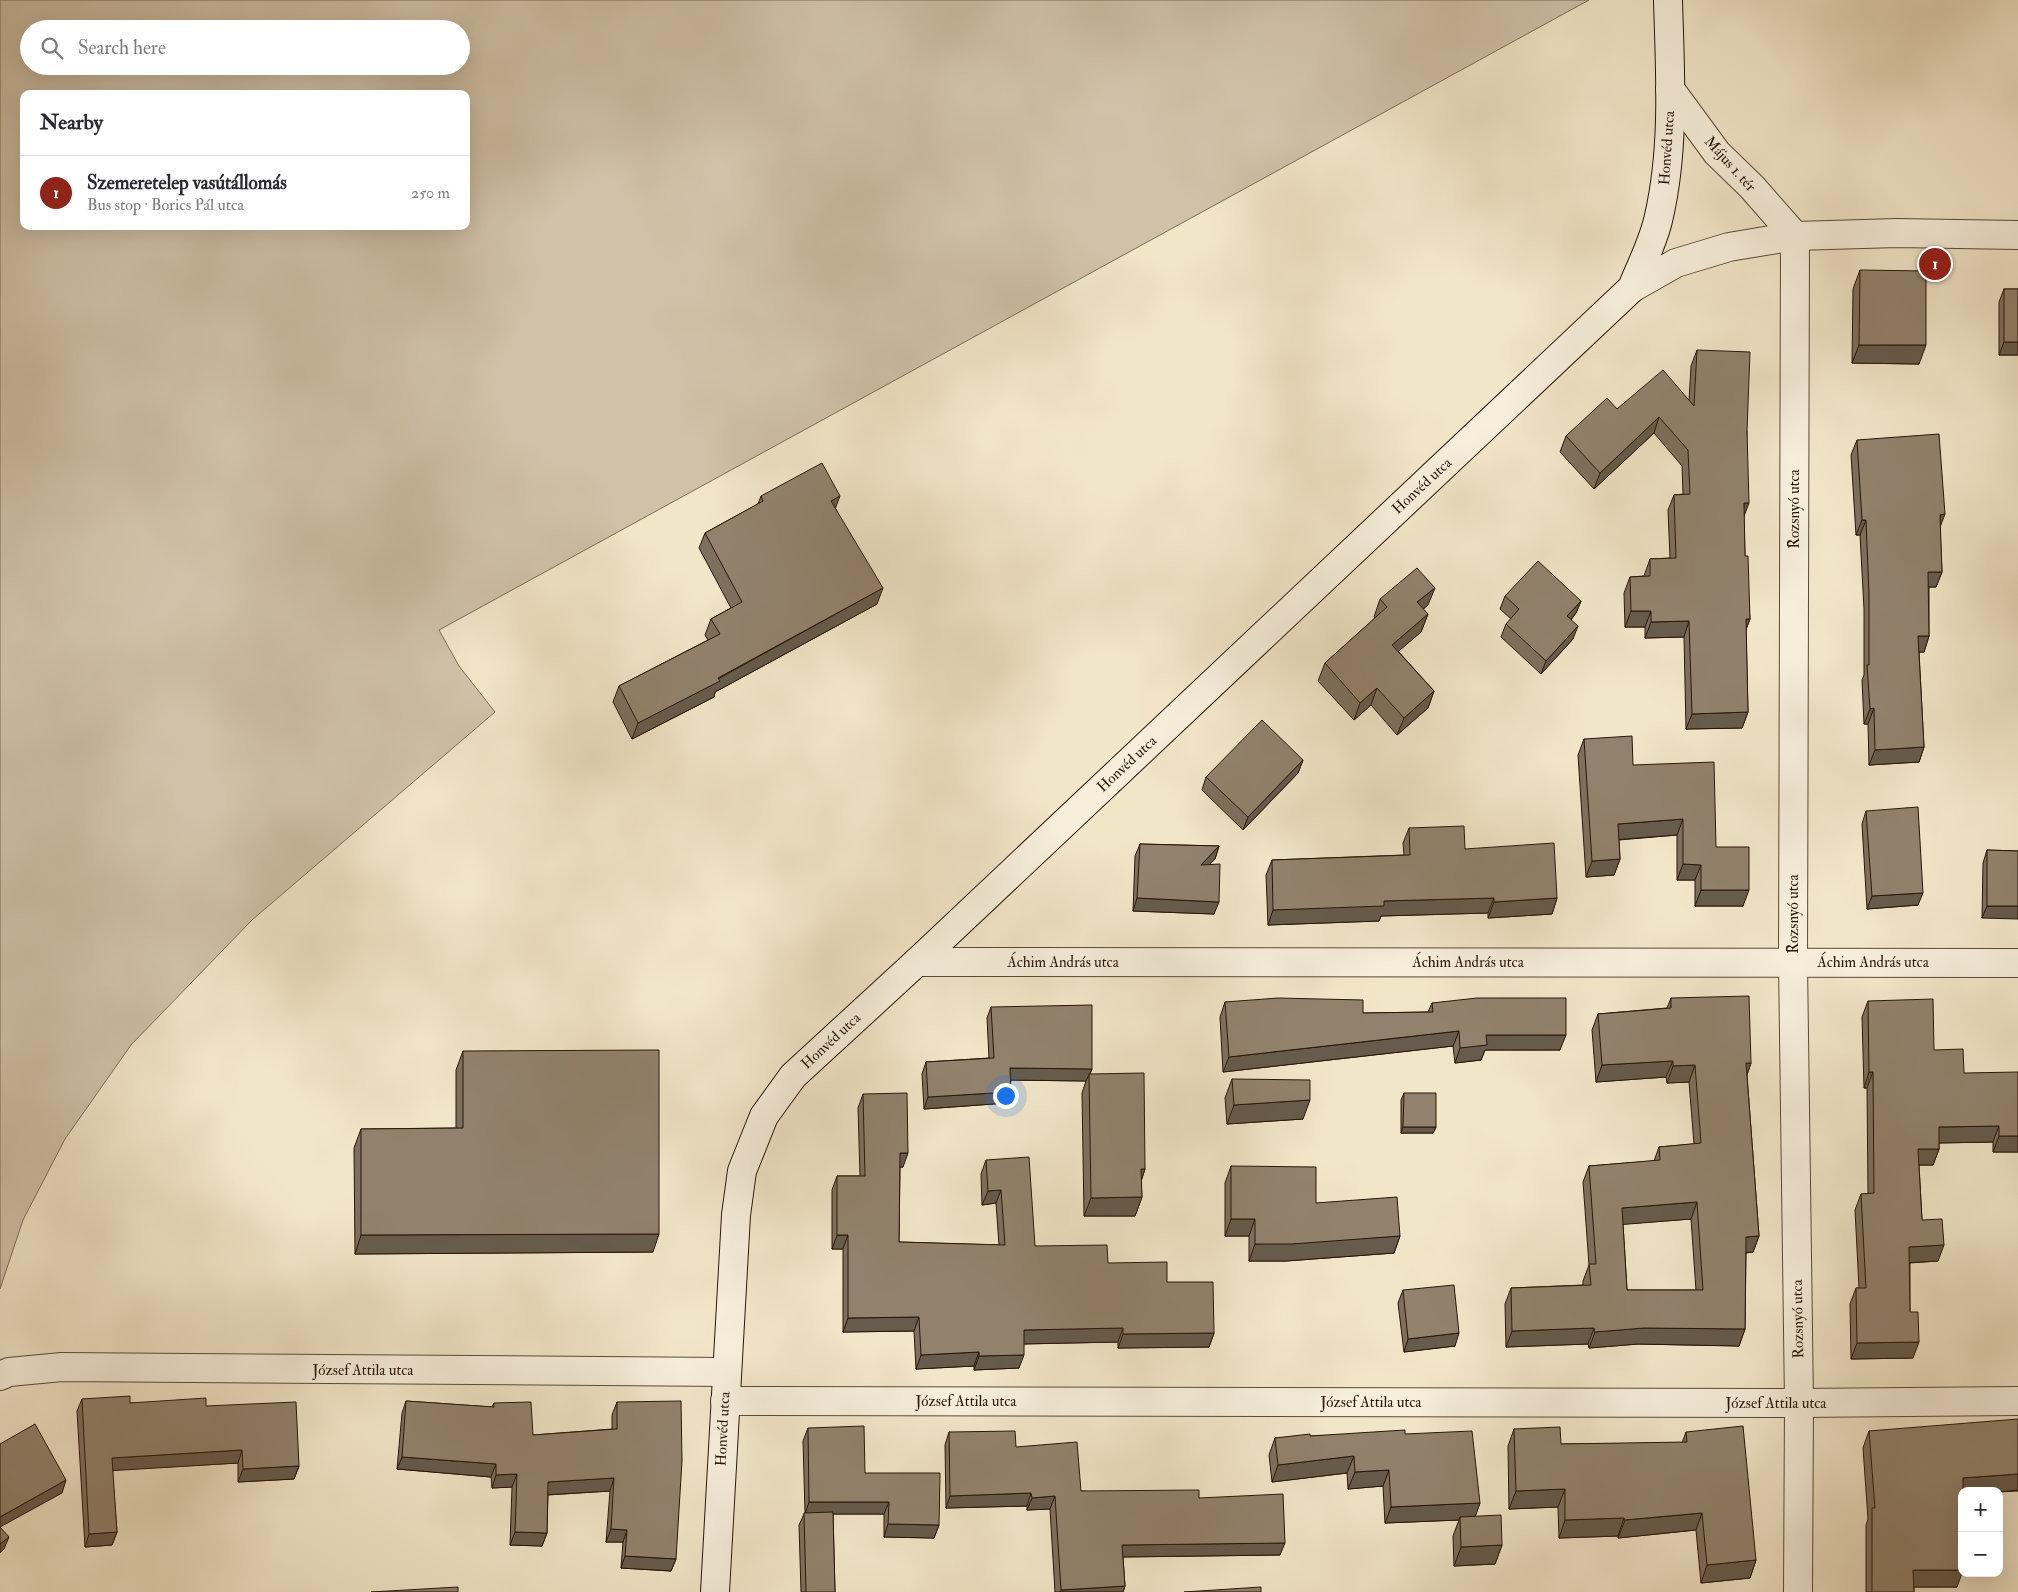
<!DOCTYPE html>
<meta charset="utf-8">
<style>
body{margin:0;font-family:"IM FELL Double Pica",serif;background:#f7f7f7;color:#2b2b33}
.controls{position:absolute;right:15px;bottom:15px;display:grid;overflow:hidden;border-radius:10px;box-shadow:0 5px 20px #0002}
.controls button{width:45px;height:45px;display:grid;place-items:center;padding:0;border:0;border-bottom:1px solid #e1e1e2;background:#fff;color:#2b2b33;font:25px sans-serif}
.you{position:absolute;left:1005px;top:1095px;width:18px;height:18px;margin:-12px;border:4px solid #fff;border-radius:50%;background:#1a73e8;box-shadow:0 0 0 8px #1a73e833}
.badge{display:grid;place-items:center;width:32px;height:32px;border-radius:50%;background:#8f2418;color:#fff;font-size:16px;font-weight:700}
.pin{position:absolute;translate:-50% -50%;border:2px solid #fff;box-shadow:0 1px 5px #0006}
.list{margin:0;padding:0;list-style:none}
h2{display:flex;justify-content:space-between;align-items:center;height:65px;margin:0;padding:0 20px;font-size:21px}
h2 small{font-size:16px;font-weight:400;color:#7c7c81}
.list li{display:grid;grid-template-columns:32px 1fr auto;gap:15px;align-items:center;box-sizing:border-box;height:75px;padding:0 20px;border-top:1px solid #e1e1e2}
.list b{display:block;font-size:19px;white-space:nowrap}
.list p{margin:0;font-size:16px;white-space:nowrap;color:#7c7c81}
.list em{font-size:16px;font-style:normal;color:#7c7c81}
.icon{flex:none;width:28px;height:28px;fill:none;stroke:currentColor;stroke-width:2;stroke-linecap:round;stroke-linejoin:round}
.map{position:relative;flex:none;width:2018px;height:1592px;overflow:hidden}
.search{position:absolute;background:#fff;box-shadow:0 5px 20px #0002;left:20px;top:20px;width:450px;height:55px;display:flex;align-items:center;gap:12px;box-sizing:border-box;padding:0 18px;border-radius:28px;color:#7c7c81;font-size:19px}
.panel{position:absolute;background:#fff;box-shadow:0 5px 20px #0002;left:20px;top:90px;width:450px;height:140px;border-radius:10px}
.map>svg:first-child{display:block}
</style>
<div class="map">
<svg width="2018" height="1592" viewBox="0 0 2018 1592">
<rect width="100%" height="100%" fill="#f2e6c9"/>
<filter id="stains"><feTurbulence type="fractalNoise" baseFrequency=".004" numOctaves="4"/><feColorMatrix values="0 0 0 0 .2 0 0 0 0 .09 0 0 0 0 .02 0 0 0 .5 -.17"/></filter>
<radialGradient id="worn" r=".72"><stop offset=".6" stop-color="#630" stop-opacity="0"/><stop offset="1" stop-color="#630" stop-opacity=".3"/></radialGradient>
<!-- green -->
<path fill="#d0c2a9" stroke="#7c6c5a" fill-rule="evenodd" d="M0,0H1589L439,630L459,666L495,712L252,920L131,1045L65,1139L23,1220L0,1289ZM29,29H461V66H29ZM24,94H466V226H24Z"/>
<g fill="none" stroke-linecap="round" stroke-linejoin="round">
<defs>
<g id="street">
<path d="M1670,89L1717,153L1752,187L1795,236"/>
<path d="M1795,236L1793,962L1799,1403L1798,1592"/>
<path d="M1632,288L1676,263L1729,247L1795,236L1897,233L2018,235"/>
<path d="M917,962L2018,963"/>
<path d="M0,1376L9,1372L62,1367L726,1372"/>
<path d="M725,1401L1799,1403L2018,1401"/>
</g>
<path id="secondary" d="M715,1592L736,1215L742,1171L764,1116L793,1076L917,962L1632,288C1641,265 1654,241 1659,216C1675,146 1670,72 1668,0"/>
</defs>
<!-- street casing -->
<use href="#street" stroke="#5b493a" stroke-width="30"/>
<!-- secondary casing -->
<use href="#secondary" stroke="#29150a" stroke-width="30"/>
<!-- street -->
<use href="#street" stroke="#f7efdc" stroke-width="28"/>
<!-- secondary -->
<use href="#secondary" stroke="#f7efdc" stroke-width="28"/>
</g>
<!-- wall -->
<g fill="#7e705e" stroke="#29150a" fill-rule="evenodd">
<path d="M1860,270L1919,364L1852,363L1853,289Z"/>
<path d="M2004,289H2018V355H1999V302Z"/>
<path d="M1697,350L1747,431L1744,517L1745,556L1750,619L1746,629L1748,712L1742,728L1686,729L1684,637L1645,638V627H1625L1624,593L1630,577L1644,576L1650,559L1670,558L1668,510L1674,495L1683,494L1682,466L1654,433L1594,489L1560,452L1566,436L1617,409L1689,401L1691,366Z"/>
<path d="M1857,440L1940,527L1942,572L1936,587H1929V636L1924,652H1919L1924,747L1919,762L1869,765L1868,724H1864L1862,680L1864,675V609L1860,535H1856L1851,455Z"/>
<path d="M761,496L836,509L877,604L715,692L714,697L632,739L613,702L619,686L708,640L705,635L711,619L731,608L699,548L705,533L758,504Z"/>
<path d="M1505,596L1581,601L1576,613L1571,620L1573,639L1541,674L1501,637L1506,624L1511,619L1500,609Z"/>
<path d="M1380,599L1428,605L1423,609L1428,614L1421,632L1398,651L1434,691L1428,708L1397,735L1371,705L1354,720L1318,681L1325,663L1375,618L1374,617Z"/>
<path d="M1584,739L1633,765L1716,847L1743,906H1695V880H1677V835L1619,840L1620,859L1614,875L1586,877L1578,755Z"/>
<path d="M1303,760L1298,773L1243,830L1202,790L1206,777Z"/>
<path d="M1866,811L1918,905L1867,909L1862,824Z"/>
<path d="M1409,828L1465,849L1557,898L1552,914L1488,918V913L1381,916L1379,921L1268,925L1266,875L1272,860L1404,855L1403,843Z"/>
<path d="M1140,844L1219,846L1215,859L1209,865L1214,914L1133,911L1135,856Z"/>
<path d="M1987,850L2018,851L1982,918L1983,863Z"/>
<path d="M1671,998L1751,1063L1747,1075L1759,1236L1753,1252L1746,1253L1745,1329L1739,1346L1638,1344L1589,1348L1588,1344L1506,1347L1505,1304L1511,1288L1583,1285V1281L1589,1265L1583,1182L1589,1166L1654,1161L1659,1147L1694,1144L1689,1082L1667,1083L1666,1077L1596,1082L1592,1030L1598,1014L1667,1008ZM1691,1219L1696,1290H1627L1623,1224Z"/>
<path d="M1868,1001L1934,1050L1964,1073L2018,1152H1993V1142L1939,1143V1149L1933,1165H1919L1922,1220L1938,1261L1910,1263V1312L1913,1358L1851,1359L1850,1304L1856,1288H1859L1855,1210L1861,1194H1868L1867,1088H1864L1862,1017Z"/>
<path d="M1225,1002L1363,1013L1428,1012L1432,1003L1560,1050H1485L1481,1060L1455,1063L1453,1046L1223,1072L1220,1017Z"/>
<path d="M991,1007L1092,1069L1090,1074L1145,1169L1141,1181L1142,1197L1135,1216H1084L1082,1093L1086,1081L1011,1080L1007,1103L924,1109L922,1074L926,1062L989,1058L987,1018Z"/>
<path d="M463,1051L653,1252L355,1254L354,1148L361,1129L456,1128V1070Z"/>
<path d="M1232,1079L1303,1119L1227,1124L1225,1098Z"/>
<path d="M1404,1093L1436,1127L1433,1133H1401V1100Z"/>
<path d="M863,1094L903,1167H900L899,1242L999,1245L996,1203L982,1205L981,1174L986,1160L1035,1246L1108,1263L1167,1282L1214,1333L1209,1347L1118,1348V1342L1024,1344L1019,1368L974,1370V1366L916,1369L914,1331L843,1332V1249H832V1190L837,1176H860L858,1108Z"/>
<path d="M1231,1166L1316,1203L1400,1236L1394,1253L1286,1261H1249V1236H1225V1183Z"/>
<path d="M1403,1290L1455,1346L1404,1352L1398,1303Z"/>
<path d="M82,1399L130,1403L206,1406L299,1466L294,1479L238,1482V1463L112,1470L117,1532L112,1545L85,1547L77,1411Z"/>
<path d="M406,1401L492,1407L494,1403L533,1435L612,1429V1415L617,1402L676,1559L671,1571L621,1568L623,1542H606L610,1491L548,1495L547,1533L542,1546L510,1545L512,1487L492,1488L491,1477L397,1469L402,1413Z"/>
<path d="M808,1428L865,1473L939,1525L934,1538L884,1537V1514H833L835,1592H801L799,1525L805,1512L803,1441Z"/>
<path d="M1514,1429L1561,1444L1682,1443L1686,1432L1756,1560L1750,1578L1701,1583L1696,1530L1618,1538V1536L1559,1538L1558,1507L1509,1509L1508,1446Z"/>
<path d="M1869,1431L2018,1491L1999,1492V1491H1962L1957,1587H1914V1592H1866V1525L1868,1519L1863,1448Z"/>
<path d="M949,1432L1016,1447L1081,1491L1199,1498L1280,1555L1123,1557L1125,1586L1123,1592H1055L1050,1509L1027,1510V1506L946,1508L945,1445Z"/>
<path d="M1405,1434L1480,1503L1475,1516L1502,1545L1495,1564L1454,1566L1453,1536L1459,1520L1385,1523L1383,1486L1348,1489L1347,1473L1272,1482L1269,1455L1275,1438L1310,1436Z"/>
</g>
<!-- shaded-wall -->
<g fill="#665b4c" stroke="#29150a">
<path d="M2004,342H2018V355H1999Z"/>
<path d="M1859,345H1926L1919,364L1852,363Z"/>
<path d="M1659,417L1654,433L1594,489L1600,473Z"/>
<path d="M840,496L834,512L831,501Z"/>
<path d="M1744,503H1749L1743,519Z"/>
<path d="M1945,514L1939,530L1940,515Z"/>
<path d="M1862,520H1866L1860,535H1856Z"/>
<path d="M1928,572H1942L1936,587H1923Z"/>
<path d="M883,588L877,604L715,692L714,697L632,739L638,723Z"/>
<path d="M1435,588L1428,605L1411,620L1417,602Z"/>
<path d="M1581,601L1576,613L1562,629L1567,616Z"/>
<path d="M1631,611H1651L1645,627H1625Z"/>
<path d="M1428,614L1421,632L1386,662L1392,645Z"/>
<path d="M1746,619H1750L1744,635Z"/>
<path d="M1689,621L1684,637L1645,638L1651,622Z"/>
<path d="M1578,626L1573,639L1541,674L1546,661Z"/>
<path d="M1918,636H1929L1924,652H1913Z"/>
<path d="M1377,688L1371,705L1354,720L1360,703Z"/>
<path d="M1434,691L1428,708L1397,735L1404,718Z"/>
<path d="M1874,708L1868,724H1864L1870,709Z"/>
<path d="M1748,712L1742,728L1686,729L1692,714Z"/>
<path d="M1924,747L1919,762L1869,765L1875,750Z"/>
<path d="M1303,760L1298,773L1243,830L1248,817Z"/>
<path d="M1683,819L1677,835L1612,840L1618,824Z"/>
<path d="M1219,846L1215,859L1196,878L1201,865Z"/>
<path d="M1620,859L1614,875L1586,877L1592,861Z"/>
<path d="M1683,864L1701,865L1695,880H1677Z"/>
<path d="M1701,890H1749L1743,906H1695Z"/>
<path d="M1923,893L1918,905L1867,909L1872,896Z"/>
<path d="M1137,898L1219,902L1214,914L1133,911Z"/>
<path d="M1494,898L1488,913L1381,916L1379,921L1268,925L1273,910L1384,901Z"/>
<path d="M1557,898L1552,914L1488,918L1494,902Z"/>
<path d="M1987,906H2018V919L1982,918Z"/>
<path d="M1459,1031L1453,1046L1223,1072L1229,1057Z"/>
<path d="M1486,1035H1566L1560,1050H1485L1481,1060L1455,1063L1460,1048Z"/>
<path d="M1673,1061L1666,1077L1596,1082L1602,1065Z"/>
<path d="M1746,1063H1751L1745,1080Z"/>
<path d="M1695,1065L1689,1082L1667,1083L1673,1066Z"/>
<path d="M1010,1068L1092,1069L1086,1081L1006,1080Z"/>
<path d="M1869,1072H1873L1867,1088H1864Z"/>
<path d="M1011,1092L1007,1103L924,1109L928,1097Z"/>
<path d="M1310,1100L1303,1119L1227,1124L1234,1105Z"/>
<path d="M1999,1126L1993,1142L1933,1143L1939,1127Z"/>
<path d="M1403,1127H1436L1433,1133H1401Z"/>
<path d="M1999,1136H2018V1152H1993Z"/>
<path d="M1918,1149H1939L1933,1165H1912Z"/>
<path d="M900,1153H908L903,1167H895Z"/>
<path d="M1141,1169H1145L1139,1188Z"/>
<path d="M1001,1190L996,1203L982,1205L988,1191Z"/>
<path d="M1142,1197L1135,1216H1084L1091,1198Z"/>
<path d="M1697,1202L1691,1219L1616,1225L1622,1208Z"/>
<path d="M1231,1219H1255L1249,1236H1225Z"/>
<path d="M659,1234L653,1252L355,1254L361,1235Z"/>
<path d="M837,1235H848L843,1249H832Z"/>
<path d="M1400,1236L1394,1253L1286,1261H1249L1255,1244Z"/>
<path d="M1759,1236L1753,1252L1740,1253L1746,1237Z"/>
<path d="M1944,1245L1938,1261L1904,1263L1909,1247Z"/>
<path d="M919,1317L914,1331L843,1332L848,1318Z"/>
<path d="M1123,1328L1118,1342L1019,1344L1024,1330Z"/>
<path d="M1594,1328L1588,1344L1506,1347L1512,1331Z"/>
<path d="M1644,1328L1745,1329L1739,1346L1638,1344L1589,1348L1595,1332Z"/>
<path d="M1214,1333L1209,1347L1118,1348L1123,1334Z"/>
<path d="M1459,1333L1455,1346L1404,1352L1408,1339Z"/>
<path d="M1919,1342L1913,1358L1851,1359L1857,1343Z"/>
<path d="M979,1352L974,1366L916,1369L921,1355Z"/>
<path d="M1024,1355L1019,1368L974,1370L979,1356Z"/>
<path d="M242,1450L238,1463L107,1471L112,1458Z"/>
<path d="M1354,1456L1347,1473L1272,1482L1278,1465Z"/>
<path d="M402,1457L496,1464L491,1477L397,1469Z"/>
<path d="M299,1466L294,1479L238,1482L243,1469Z"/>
<path d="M1389,1470L1383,1486L1348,1489L1355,1472Z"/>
<path d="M517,1474L512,1487L492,1488L496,1475Z"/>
<path d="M2018,1474V1490L1999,1492V1491H1962L1963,1478Z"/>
<path d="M614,1478L610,1491L544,1495L548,1482Z"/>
<path d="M66,1480L62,1493L0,1527V1517Z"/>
<path d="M1565,1489L1558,1507L1509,1509L1516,1491Z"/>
<path d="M1031,1493L1027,1506L946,1508L950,1496Z"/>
<path d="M1055,1496L1050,1509L1027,1510L1032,1498Z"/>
<path d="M809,1502H889L884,1514H805Z"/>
<path d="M1480,1503L1474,1520L1460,1517L1459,1520L1385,1523L1391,1507Z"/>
<path d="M1702,1513L1696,1530L1618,1538L1625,1520Z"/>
<path d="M1624,1518L1618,1536L1559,1538L1565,1520Z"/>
<path d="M888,1524L939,1525L934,1538L884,1537Z"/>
<path d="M611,1529L627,1530L623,1542H606Z"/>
<path d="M117,1532L112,1545L85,1547L89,1534Z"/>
<path d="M515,1532L547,1533L542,1546L510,1545Z"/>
<path d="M9,1537L4,1549L0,1553V1544Z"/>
<path d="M1285,1543L1280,1555L1117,1557L1122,1545Z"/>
<path d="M1502,1545L1495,1564L1454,1566L1461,1547Z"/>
<path d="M625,1556L676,1559L671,1571L621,1568Z"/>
<path d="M1756,1560L1750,1578L1701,1583L1707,1565Z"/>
<path d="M1913,1570H1962V1573L1957,1587H1907Z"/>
<path d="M1125,1586L1123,1592H1060L1061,1590Z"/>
</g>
<!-- building -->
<g fill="#92826d" stroke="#29150a" fill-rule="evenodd">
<path d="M1860,270L1926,271V345H1859Z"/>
<rect x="2004" y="289" width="14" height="53"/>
<path d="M1697,350L1750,352L1747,431L1749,503H1744L1745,556H1748L1750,619H1746L1748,712L1692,714L1689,621L1651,622V611H1631L1630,577L1650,576V559L1676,558L1674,495L1690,494L1688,450L1659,417L1600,473L1566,436L1607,398L1617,409L1663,370L1694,406Z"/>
<path d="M1939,434L1945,514L1940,515L1942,572H1928L1929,636H1918L1924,747L1875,750L1874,708L1870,709L1867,665H1869V594L1866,520H1862L1857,440Z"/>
<path d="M822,463L840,496L831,501L883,588L718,678L720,681L638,723L619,686L720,634L711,619L742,602L705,533L763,501L761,496Z"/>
<path d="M1538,561L1581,601L1567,616L1578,626L1546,661L1506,624L1519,609L1505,596Z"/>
<path d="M1417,568L1435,588L1417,602L1428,614L1392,645L1434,691L1404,718L1377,688L1360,703L1325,663L1387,607L1380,599Z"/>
<path d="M1262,720L1303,760L1248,817L1206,777Z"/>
<path d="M1632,736L1633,765L1714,762L1716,847H1749V890H1701V865L1683,864V819L1618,824L1620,859L1592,861L1584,739Z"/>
<path d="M1918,807L1923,893L1872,896L1866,811Z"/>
<path d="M1464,826L1465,849L1554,843L1557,898L1494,902V898L1384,901V906L1273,910L1272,860L1410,855L1409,828Z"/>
<path d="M1140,844L1219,846L1201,865L1220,864L1219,902L1137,898Z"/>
<path d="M1987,850L2018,851V906H1987Z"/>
<path d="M1749,996L1751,1063H1746L1759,1236L1746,1237L1745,1329L1644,1328L1595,1332L1594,1328L1512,1331L1511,1288L1591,1285L1589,1264H1596L1589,1166L1660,1160L1659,1147L1701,1143L1695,1065L1673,1066V1061L1602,1065L1598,1014L1671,1008V998ZM1697,1202L1703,1290H1627L1622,1208Z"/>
<path d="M1278,998L1363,1000V1013L1433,1012L1432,1003L1477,998H1566V1035H1486L1487,1045L1460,1048L1459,1031L1229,1057L1225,1002Z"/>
<path d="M1933,999L1934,1050L1963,1049L1964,1073L2018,1072V1136H1999V1126L1939,1127V1149H1918L1922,1220L1942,1219L1944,1245L1909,1247L1910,1312H1918L1919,1342L1857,1343L1856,1288H1866L1861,1194L1874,1193L1873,1072H1869L1868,1001Z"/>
<path d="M1092,1005V1069L1010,1068L1011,1092L928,1097L926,1062L994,1058L991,1007Z"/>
<path d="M659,1050V1234L361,1235V1129L463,1128V1051Z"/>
<path d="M1144,1073L1145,1169H1141L1142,1197L1091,1198L1089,1074Z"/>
<path d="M1232,1079L1310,1080V1100L1234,1105Z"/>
<path d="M907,1093L908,1153H900L899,1242L1005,1245L1001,1190L988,1191L986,1160L1029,1157L1035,1246L1107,1245L1108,1263L1167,1262V1282H1213L1214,1333L1123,1334V1328L1024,1330V1355L979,1356V1352L921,1355L919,1317L848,1318V1235H837V1176H865L863,1094Z"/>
<path d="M1404,1093H1436V1127H1403Z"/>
<path d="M1231,1166L1316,1167V1203L1397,1197L1400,1236L1292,1244H1255V1219H1231Z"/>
<path d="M1454,1285L1459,1333L1408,1339L1403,1290Z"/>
<path d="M130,1396V1403L206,1398V1406L296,1402L299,1466L243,1469L242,1450L112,1458L117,1532L89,1534L82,1399Z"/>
<path d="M406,1401L494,1407V1403L531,1402L533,1435L617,1429V1402L681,1401L682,1461L676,1559L625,1556L627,1530L611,1529L614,1478L548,1482L547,1533L515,1532L517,1474L496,1475V1464L402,1457Z"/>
<path d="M2018,1419V1474L1963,1478V1491H1962V1570H1913L1914,1592H1872V1508H1875L1869,1431Z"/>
<path d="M35,1424L66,1480L0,1517V1444Z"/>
<path d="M864,1426L865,1473H940L939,1525L888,1524L889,1502H809L808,1428Z"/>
<path d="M1743,1426L1756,1560L1707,1565L1702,1513L1625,1520L1624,1518L1565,1520V1489L1516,1491L1514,1429L1560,1427L1561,1444L1687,1442L1686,1432Z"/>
<path d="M1405,1430V1434L1472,1431L1480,1503L1391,1507L1389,1470L1355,1472L1354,1456L1278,1465L1275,1438L1310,1434V1436Z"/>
<path d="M1015,1431L1016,1447L1077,1442L1081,1491L1199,1490V1498L1283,1494L1285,1543L1122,1545L1125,1586L1061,1590L1055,1496L1032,1498L1031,1493L950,1496L949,1432Z"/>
<path d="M833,1512L835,1592H806L804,1513Z"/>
<path d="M1501,1515L1502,1545L1461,1547L1460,1517Z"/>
<path d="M0,1527L9,1537L0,1544Z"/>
<path d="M458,1587V1592H371Z"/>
<path d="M1261,1587V1592H1184Z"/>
</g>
<g text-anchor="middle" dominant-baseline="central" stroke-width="4.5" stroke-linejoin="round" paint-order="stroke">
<!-- street labels -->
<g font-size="15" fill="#29150a" stroke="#f7efdc">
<text transform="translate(1667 148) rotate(-86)">Honvéd utca</text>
<text transform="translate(1730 164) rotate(48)">Május 1. tér</text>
<text transform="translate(1422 486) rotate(-43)">Honvéd utca</text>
<text transform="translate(1794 509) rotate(-90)">Rozsnyó utca</text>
<text transform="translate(1127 764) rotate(-43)">Honvéd utca</text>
<text transform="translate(1793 914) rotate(-90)">Rozsnyó utca</text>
<text x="1063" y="962">Áchim András utca</text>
<text x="1468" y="962">Áchim András utca</text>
<text x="1873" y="962">Áchim András utca</text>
<text transform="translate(831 1041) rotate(-43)">Honvéd utca</text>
<text transform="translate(1798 1319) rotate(-91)">Rozsnyó utca</text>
<text x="363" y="1370">József Attila utca</text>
<text x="966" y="1401">József Attila utca</text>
<text x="1371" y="1402">József Attila utca</text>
<text x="1776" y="1403">József Attila utca</text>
<text transform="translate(723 1429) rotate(-87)">Honvéd utca</text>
</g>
</g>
<rect width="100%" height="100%" filter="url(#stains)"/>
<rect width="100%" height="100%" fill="url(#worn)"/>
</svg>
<div class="controls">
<button>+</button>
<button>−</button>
</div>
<div class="you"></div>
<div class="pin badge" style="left:1935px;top:264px">1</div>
<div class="search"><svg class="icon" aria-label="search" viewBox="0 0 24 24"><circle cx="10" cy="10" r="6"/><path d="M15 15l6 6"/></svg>Search here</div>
<section class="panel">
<h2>Nearby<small></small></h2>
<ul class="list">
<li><span class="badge">1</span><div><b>Szemeretelep vasútállomás</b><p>Bus stop · Borics Pál utca</p></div><em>250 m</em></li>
</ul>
</section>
</div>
